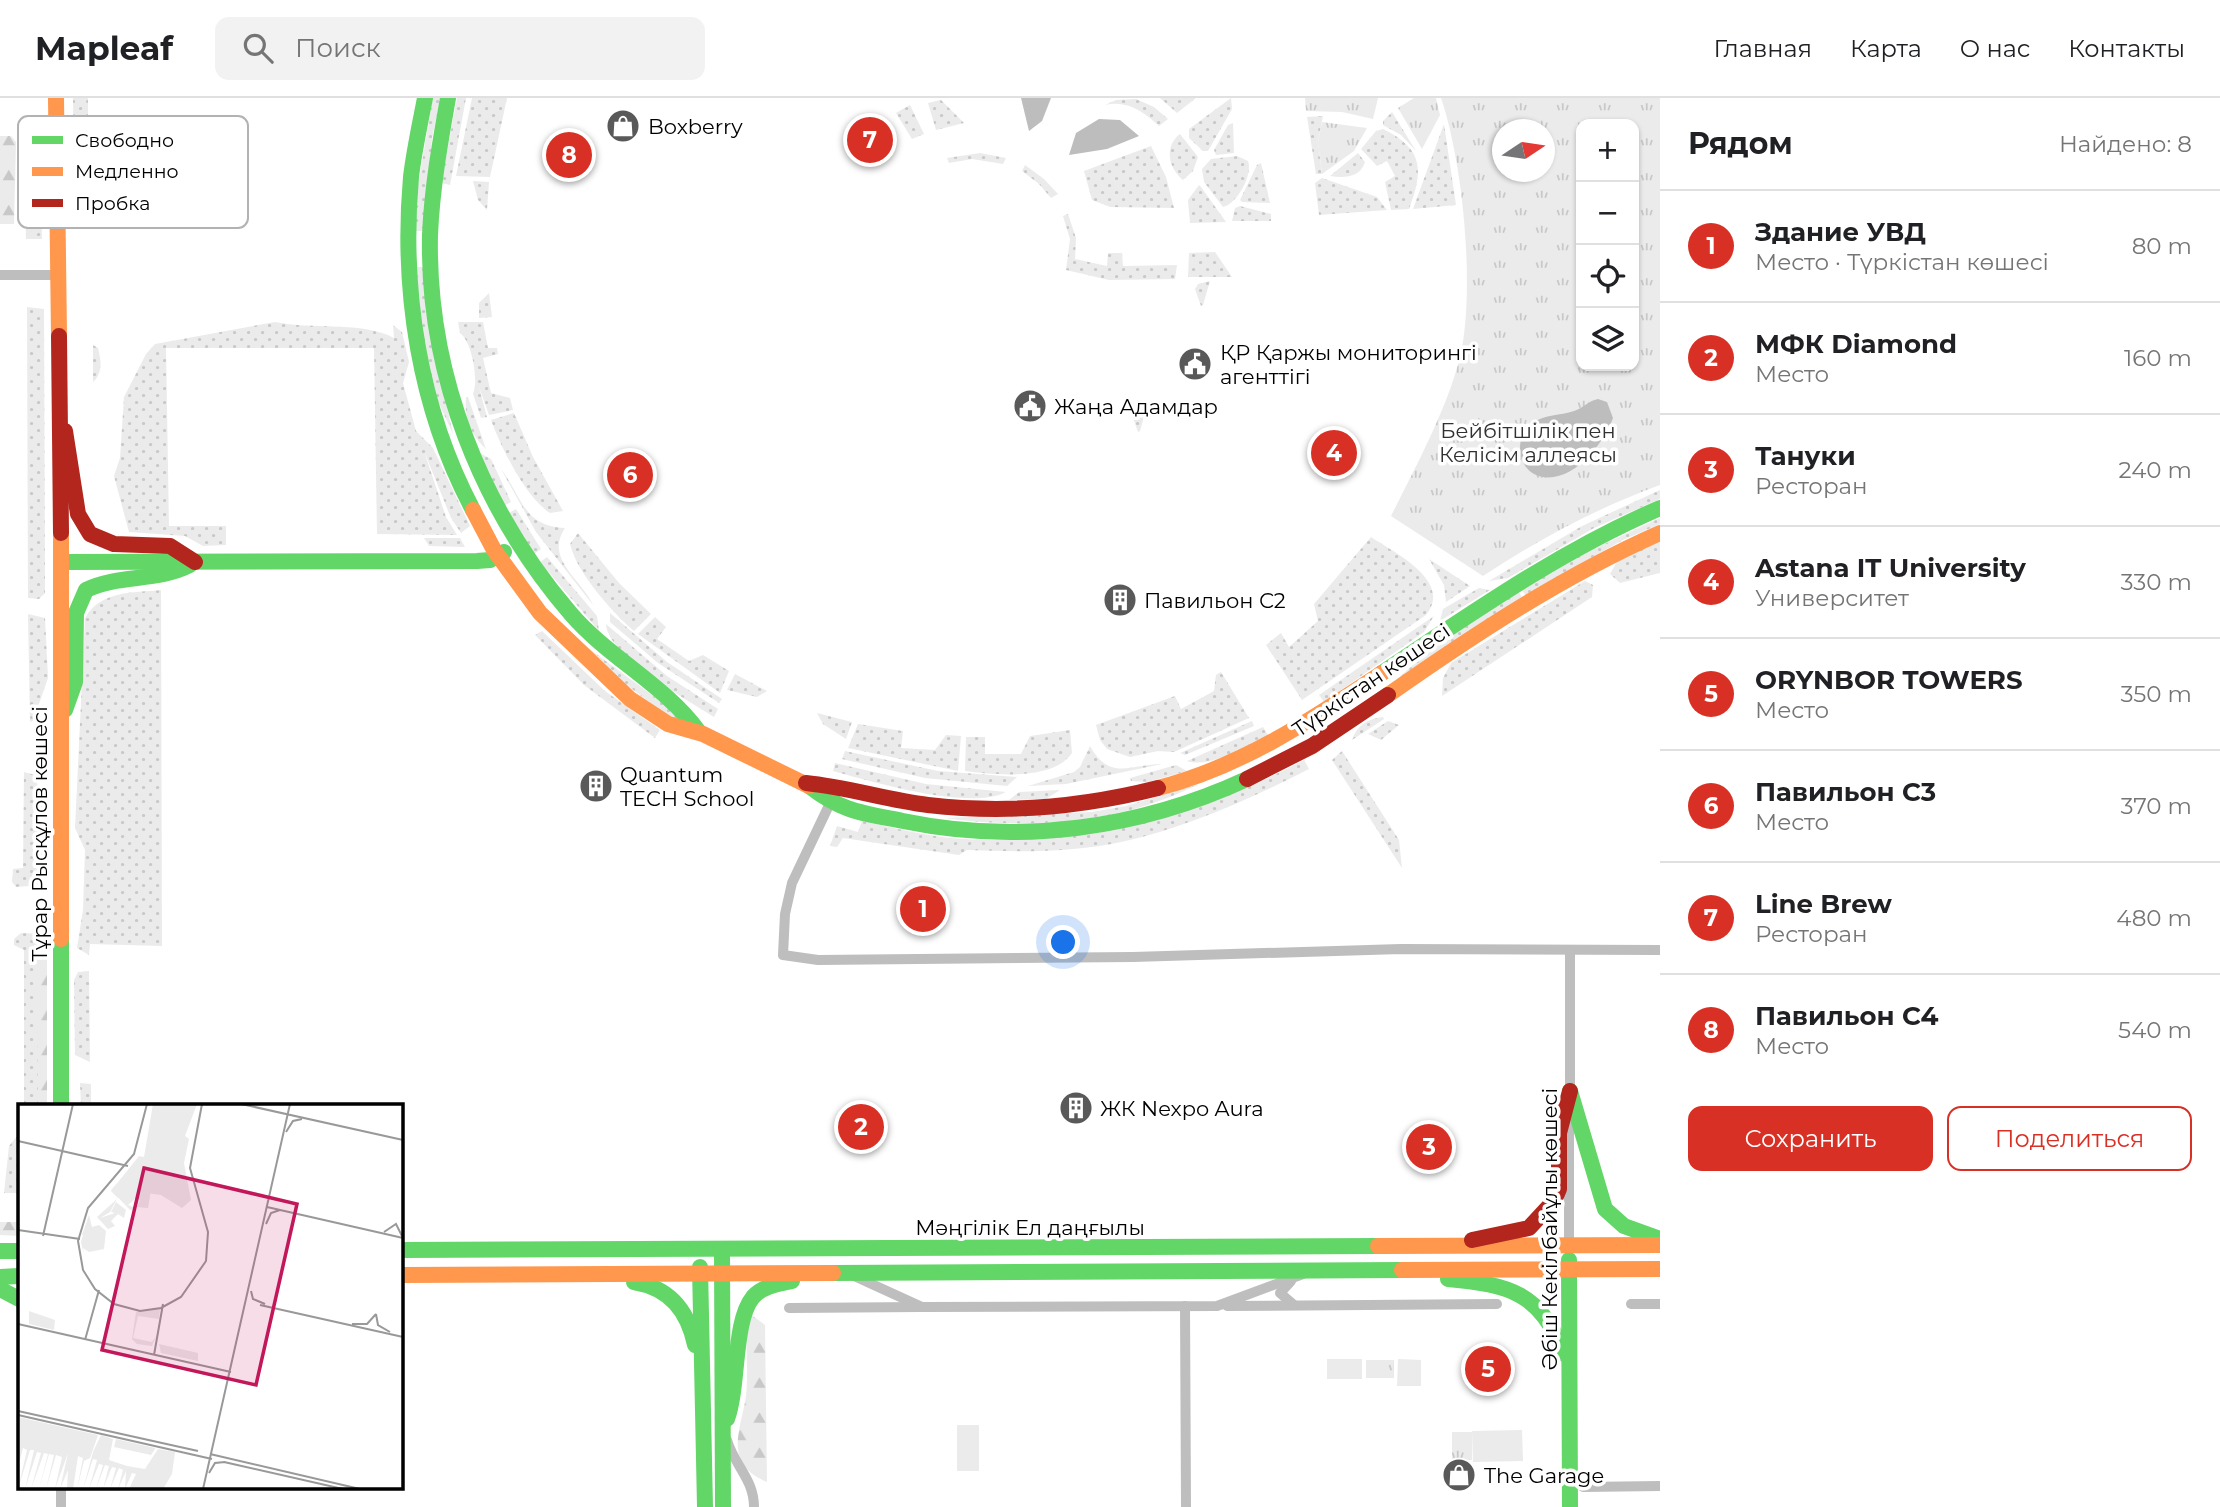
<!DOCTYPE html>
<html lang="ru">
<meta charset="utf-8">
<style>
body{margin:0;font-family:Montserrat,sans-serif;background:#f2f2f2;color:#202124}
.controls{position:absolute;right:21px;top:21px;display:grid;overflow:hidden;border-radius:14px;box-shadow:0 2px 5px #0004}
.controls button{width:63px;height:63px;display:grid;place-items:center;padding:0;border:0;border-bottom:2px solid #e0e0e0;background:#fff;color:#202124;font:35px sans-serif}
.compass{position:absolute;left:1492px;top:21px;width:63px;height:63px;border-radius:50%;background:#fff;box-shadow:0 2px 5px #0004;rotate:77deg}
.you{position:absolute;left:1064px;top:845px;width:24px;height:24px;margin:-18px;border:5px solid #fff;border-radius:50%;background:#1a73e8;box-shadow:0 0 0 10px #1a73e833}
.badge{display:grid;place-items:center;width:46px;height:46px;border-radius:50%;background:#d93025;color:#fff;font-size:23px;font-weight:700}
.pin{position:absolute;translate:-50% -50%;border:4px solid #fff;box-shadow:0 2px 7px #0006}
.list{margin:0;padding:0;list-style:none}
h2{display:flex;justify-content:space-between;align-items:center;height:91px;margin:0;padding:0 28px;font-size:30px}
h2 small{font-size:23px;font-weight:400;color:#757577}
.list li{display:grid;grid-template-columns:46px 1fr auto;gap:21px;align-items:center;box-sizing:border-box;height:112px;padding:0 28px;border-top:2px solid #e0e0e0}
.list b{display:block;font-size:26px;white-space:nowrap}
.list p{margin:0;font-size:23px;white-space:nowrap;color:#757577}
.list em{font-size:23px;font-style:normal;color:#757577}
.actions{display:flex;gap:14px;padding:21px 28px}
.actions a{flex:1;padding:16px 0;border:2px solid #d93025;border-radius:14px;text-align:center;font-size:24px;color:#d93025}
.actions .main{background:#d93025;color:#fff}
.icon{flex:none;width:38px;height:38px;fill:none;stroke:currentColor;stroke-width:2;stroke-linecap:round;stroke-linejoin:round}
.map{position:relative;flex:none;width:1660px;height:1409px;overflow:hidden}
header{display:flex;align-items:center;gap:42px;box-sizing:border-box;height:98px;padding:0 35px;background:#fff;border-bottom:2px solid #e0e0e0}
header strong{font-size:33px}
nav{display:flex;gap:38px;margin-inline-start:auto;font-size:24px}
.search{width:490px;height:63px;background:#f2f2f2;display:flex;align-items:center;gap:18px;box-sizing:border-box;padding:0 24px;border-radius:14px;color:#757577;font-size:26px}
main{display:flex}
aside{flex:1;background:#fff}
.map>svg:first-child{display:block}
</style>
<header>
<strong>Mapleaf</strong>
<div class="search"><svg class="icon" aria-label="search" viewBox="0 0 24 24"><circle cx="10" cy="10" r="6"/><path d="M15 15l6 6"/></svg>Поиск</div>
<nav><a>Главная</a><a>Карта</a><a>О нас</a><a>Контакты</a></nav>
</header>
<main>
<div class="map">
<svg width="1660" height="1409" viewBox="0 0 1660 1409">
<defs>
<pattern id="grass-dots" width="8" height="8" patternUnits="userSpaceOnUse" patternTransform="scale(1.75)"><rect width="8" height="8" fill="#ebebeb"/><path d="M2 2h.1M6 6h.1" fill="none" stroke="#c8c8c8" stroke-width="1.8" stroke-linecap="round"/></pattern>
<pattern id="forest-firs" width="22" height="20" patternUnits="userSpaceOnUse" patternTransform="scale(1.75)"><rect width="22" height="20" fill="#ebebeb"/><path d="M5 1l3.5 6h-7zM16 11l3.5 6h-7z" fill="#c8c8c8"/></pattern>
<pattern id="park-tufts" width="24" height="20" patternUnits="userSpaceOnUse" patternTransform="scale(1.75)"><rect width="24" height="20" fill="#ebebeb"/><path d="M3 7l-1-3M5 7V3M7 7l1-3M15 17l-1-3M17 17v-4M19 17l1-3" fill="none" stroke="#c8c8c8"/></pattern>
</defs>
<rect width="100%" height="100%" fill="#fff"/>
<!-- grass -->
<g fill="url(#grass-dots)">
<path d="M73,0H88V102L74,104Z"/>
<path d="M433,0H440L432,41L424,133H415L418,87Z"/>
<path d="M457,0H466L450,87L441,85Z"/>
<path d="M472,0H507L490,79L456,78Z"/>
<path d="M1160,0H1196L1177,15Z"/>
<path d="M1231,0L1232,11L1208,53H1203L1189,40V31Z"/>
<path d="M1136,1L1154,9L1168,21L1159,28C1143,13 1127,2 1105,7L1116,2Z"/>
<path d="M940,2H941L964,25L936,32L928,5Z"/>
<path d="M910,7L924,36L912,41L896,15Z"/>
<path d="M1392,14L1416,53L1401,37L1383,27V23Z"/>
<path d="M1323,18L1318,44L1322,76H1316L1307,19Z"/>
<path d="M1233,25L1234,55L1216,57L1214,52L1228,27Z"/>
<path d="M1444,26L1456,107L1413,111Z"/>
<path d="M1383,31C1425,51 1423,74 1409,111L1391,112L1385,84L1395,78L1387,63L1377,68L1361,51L1376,33Z"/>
<path d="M1180,36L1198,59L1193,73L1183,82C1168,70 1164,48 1180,36Z"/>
<path d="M1151,48L1166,79L1174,110L1110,109L1092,102L1084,73Z"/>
<path d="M980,55L1006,60L1003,66L972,61L949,65L947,60Z"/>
<path d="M1358,55L1365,64C1360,80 1344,80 1330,78Z"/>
<path d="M1237,58L1248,63C1253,76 1238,105 1223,109L1204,84L1202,71L1211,61Z"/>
<path d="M25,65H29L41,98L42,141H26Z"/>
<path d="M1261,65L1270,105L1242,104L1240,102L1257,67Z"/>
<path d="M1025,67L1044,81L1058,96L1051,100L1039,86L1022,73Z"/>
<path d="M1322,80L1377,99L1387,112L1319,117L1315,85Z"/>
<path d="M473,83L489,84L487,112L478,102Z"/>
<path d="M1199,87L1201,89L1226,124L1190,125L1188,102Z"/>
<path d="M1240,108L1271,116V123H1232L1235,110Z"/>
<path d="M1068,116L1076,140L1075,161L1107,168L1108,155H1122L1123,168L1177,167L1175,181L1109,182L1066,172L1070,141L1063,118Z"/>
<path d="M1215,154L1232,179H1188L1189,155Z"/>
<path d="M415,169H424L431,237L453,336L431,288L422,241Z"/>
<path d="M1210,183L1203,207L1201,208L1195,191L1198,186Z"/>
<path d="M489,195L492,219L479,220V205Z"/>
<path d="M27,209L44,211L45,483V495L39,501L28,500Z"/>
<path d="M275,224C312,232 363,223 394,240L393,227L402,234L409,264L403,285L416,333L433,350L470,428L461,435L451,420L424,353L446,419L457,437L377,436L374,250H166L169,428H226V447L203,448L185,438L129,434L114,378L120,360L124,299L146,256L155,246Z"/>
<path d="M458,224H483L488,250H497L498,256L483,260L491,295L510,300L513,312L489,317L479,289L487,319L481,320L473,296C479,282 472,244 460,235Z"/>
<path d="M93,247L98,250C101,262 103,275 93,284Z"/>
<path d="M466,299H468L486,351C470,336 464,320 466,299Z"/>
<path d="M1147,308L1140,333L1138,334L1132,317L1136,312Z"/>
<path d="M514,315L533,359L563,413L550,415C525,399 501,349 491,322Z"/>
<path d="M478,354L491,361L511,404L504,408Z"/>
<path d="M501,371C523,400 523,428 565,430C544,461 582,482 593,507L536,434Z"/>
<path d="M1660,392V401L1594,430L1508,480L1489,483L1582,428Z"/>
<path d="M516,411L541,451L534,456L507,416Z"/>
<path d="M1660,420V426L1623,442L1525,497L1522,491L1572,461Z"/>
<path d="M578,435L619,485L651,516L634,533C612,514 577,475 570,446Z"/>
<path d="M1371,439C1393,454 1454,483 1426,517L1302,602L1266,547L1281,535L1289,549L1318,523L1314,506Z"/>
<path d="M424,440H460L465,449L429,448Z"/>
<path d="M1660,444V475L1620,485L1610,476L1619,460Z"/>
<path d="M547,459L597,518L599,533L540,464Z"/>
<path d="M1429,461L1470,488L1446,504L1444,487Z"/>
<path d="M1585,483L1593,487L1592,499L1442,598L1443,580L1451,565Z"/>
<path d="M1479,490L1490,492L1440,523L1443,511Z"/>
<path d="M161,492L162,848L90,846L89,857L77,850L83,812L85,752L75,730L85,520C101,492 133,495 161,492Z"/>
<path d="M1518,493L1522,499L1397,581L1437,546Z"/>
<path d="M610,515L667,564L722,601L719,605L658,565L610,524Z"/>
<path d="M28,516L45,520L48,580L33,623L30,624Z"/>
<path d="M1434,518L1424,534L1324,604L1319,597Z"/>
<path d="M655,519L666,529L657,541L689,563L703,557L729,573L720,595L638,536Z"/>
<path d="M606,526L667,578L718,611L714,619C688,602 607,557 606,526Z"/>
<path d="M542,533L605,593L660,632L655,640L584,587L535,537Z"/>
<path d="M576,541L679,617L674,623L607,572Z"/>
<path d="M1221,574L1249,620L1174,654L1158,653L1130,659L1107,651L1100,642L1096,627L1175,598L1181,611L1214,593L1216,577Z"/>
<path d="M735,576L767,593L757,599L727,592Z"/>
<path d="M817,615L852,624L846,641L823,626Z"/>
<path d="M1383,619L1384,621L1352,642C1357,627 1367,621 1383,619Z"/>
<path d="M1252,623L1254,628L1185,657L1180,655Z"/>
<path d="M1388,623L1399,627L1381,642L1368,636Z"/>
<path d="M858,626L903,633L901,650L935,652L946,637L961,638L958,673L848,650Z"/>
<path d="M1263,629L1268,637C1246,647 1211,671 1187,663Z"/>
<path d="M1070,632L1072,655C1053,683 994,677 965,673L966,639H985V656H1021L1030,638Z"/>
<path d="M1090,648C1110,684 1131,666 1162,666L1066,686L1028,688L1074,674L1080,669Z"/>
<path d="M845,653L938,673L1017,679L1007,688L925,680L842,661Z"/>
<path d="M1342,653L1399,742L1402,770L1332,662Z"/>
<path d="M1304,662L1309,671C1250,701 1186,730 1121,744C1070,755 1018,754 967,752L959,757L843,740L837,749L830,748L837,728L858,734L862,723C886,728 910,734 935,738C966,743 999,742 1030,740C1137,735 1209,711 1304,662Z"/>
<path d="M835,665L926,686L1006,694C970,713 873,684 833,673Z"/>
<path d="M1176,667L1187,673L1148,684L1131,683L1130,680Z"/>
<path d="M24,674L35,677L43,709L45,783L41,787L16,789L12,784L13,771L23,770Z"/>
<path d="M1199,686C1120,726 1030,732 944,720L1092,714L1126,708Z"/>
<path d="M1060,692L1046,701L1009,702L1019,694Z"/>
<path d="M21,835L47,836V1008H24V852L14,847V841Z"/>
<path d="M89,873L90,964L75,957L74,882L78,874Z"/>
<path d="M80,985L91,986V1008H81Z"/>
<path d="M19,1036V1095H4L9,1048Z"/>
</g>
<!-- forest -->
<g fill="url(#forest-firs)">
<path d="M93,17L109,34L106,60L97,83L93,81Z"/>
<path d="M0,38H11L16,44L14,126H0Z"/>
<path d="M47,836V1008H38L36,845Z"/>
<path d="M0,1124H19V1138L0,1137Z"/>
<path d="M749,1215L765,1227L767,1384C722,1365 741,1332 746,1298C749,1271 744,1243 749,1215Z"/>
</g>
<!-- park -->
<g fill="url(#park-tufts)" fill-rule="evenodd">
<path d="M1305,0H1378L1373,21L1342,14L1306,13Z"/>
<path d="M1414,0H1436L1440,17L1422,51L1398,10Z"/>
<path d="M1441,0H1660V387C1597,410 1539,441 1483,478L1391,418C1416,368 1451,304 1462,250C1474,183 1463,65 1441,0ZM1581,26H1634V268H1581ZM1503,32H1545V74H1503Z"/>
<path d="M1322,24L1367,30L1354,53L1322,76L1318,44Z"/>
<rect x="1366" y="1262" width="28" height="18"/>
<rect x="1452" y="1334" width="20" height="28"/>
</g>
<!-- garden -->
<g fill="#ebebeb">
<rect x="1327" y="1261" width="35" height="20"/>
<path d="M1398,1261L1421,1262V1288H1397Z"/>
<rect x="957" y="1327" width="22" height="46"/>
<path d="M1522,1332L1523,1363L1473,1364L1472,1333Z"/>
</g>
<!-- water -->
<g fill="#bdbdbd">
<path d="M1021,0H1051L1042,23L1029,33Z"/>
<path d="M1099,21L1120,22L1139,38L1107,51L1069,57L1076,35Z"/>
<path d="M1598,301L1607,304L1613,320C1604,345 1574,384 1543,379C1517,375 1512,339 1533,325C1545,316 1560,318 1574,313C1583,310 1588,303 1598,301Z"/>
</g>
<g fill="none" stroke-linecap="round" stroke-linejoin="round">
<!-- street -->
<g stroke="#bebebe" stroke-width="10">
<path d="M0,177H51"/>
<path d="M832,701L792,785L785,816L783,857L818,862L1133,859L1401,851L1660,852"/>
<path d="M1570,997V853"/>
<path d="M1569,1149V1013"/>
<path d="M852,1177L922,1209L1217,1208L1303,1176"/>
<path d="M1291,1183L1280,1195L1294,1207"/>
<path d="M1631,1206H1660"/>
<path d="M1185,1208L1186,1409"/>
<path d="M1227,1208L1497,1206"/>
<path d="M789,1210L920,1209"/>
<path d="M727,1342C734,1367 754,1381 754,1409"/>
<path d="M1583,1389L1660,1388"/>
<path d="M61,1409V1390"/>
</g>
<!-- fast -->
<g stroke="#63d668" stroke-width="16">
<path d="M425,0C420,26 414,53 411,79C401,193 419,310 473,412"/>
<path d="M448,0C440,45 432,90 430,137C427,276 481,411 571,516C609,560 665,587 699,634"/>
<path d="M61,464L477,463L490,462L504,454"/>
<path d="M1382,575C1472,515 1560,453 1660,410"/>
<path d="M65,612L75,584L76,515L86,492C119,476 157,484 190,467"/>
<path d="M809,688C842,714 863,715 903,723C1019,747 1139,731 1247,681"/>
<path d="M61,841V1008"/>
<path d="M1570,993L1605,1111L1624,1128L1660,1141"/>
<path d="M401,1152L1378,1148"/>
<path d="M0,1153H19"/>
<path d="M722,1153L723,1409"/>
<path d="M1569,1162L1570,1409"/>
<path d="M700,1169L705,1409"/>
<path d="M833,1175L1402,1172"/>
<path d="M0,1179L19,1178"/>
<path d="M1448,1181C1510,1187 1540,1194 1564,1256"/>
<path d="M634,1184C670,1190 688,1213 695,1247"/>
<path d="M0,1191L19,1201"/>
<path d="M727,1321C739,1288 733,1223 753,1199C763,1188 778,1186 792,1183"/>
</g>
<!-- slow -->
<g stroke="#ff974d" stroke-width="16">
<path d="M56,0L59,238"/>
<path d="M473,412L494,452L540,515L630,601L668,626L703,636L809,688"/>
<path d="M61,435V841"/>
<path d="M1388,597C1475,536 1563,478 1660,435"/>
<path d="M1158,690C1241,669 1311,622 1382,575"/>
<path d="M1378,1148L1660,1147"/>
<path d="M1402,1172L1660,1171"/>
<path d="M401,1177L833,1175"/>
</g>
<!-- jam -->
<g stroke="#b3261e" stroke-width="16">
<path d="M59,238L61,435"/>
<path d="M65,333L78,416L90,436L114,446L170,448L195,464"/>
<path d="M1247,681L1312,648L1388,597"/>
<path d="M806,685C847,689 887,702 928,707C1006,716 1083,709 1158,690"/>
<path d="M1472,1142L1529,1130L1554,1103L1559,1091V1035L1570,993"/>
</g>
</g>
<!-- icons -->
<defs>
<symbol id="shop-disc" viewBox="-11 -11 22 22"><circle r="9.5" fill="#595959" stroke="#fff"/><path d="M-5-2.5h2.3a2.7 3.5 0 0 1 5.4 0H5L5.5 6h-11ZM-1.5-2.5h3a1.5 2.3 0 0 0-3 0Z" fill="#fff"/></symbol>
<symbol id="civic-disc" viewBox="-11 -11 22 22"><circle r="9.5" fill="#595959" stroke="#fff"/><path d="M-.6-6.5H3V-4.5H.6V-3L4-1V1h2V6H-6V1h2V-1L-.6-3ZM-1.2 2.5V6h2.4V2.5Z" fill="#fff"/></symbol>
<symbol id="building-disc" viewBox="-11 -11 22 22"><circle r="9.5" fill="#595959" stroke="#fff"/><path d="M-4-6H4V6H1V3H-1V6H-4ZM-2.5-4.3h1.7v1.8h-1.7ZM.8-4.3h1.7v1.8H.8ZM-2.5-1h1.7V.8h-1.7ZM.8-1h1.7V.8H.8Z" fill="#fff"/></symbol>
</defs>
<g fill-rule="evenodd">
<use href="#shop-disc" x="604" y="9" width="38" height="38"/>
<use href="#civic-disc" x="1176" y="247" width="38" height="38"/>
<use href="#civic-disc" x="1011" y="289" width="38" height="38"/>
<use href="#building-disc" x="1101" y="483" width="38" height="38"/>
<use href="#building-disc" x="577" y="669" width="38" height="38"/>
<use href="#building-disc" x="1057" y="991" width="38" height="38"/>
<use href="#shop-disc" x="1440" y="1358" width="38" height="38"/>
</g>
<g text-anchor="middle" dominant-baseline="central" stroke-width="7" stroke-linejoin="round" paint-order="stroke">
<!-- poi labels -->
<g font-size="21" fill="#000" stroke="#fff" text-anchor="start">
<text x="648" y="28">Boxberry</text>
<text x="1220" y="254">ҚР Қаржы мониторингі<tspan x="1220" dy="24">агенттігі</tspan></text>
<text x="1054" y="308">Жаңа Адамдар</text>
<text x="1144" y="502">Павильон С2</text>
<text x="620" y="676">Quantum<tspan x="620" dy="24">TECH School</tspan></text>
<text x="1100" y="1010">ЖК Nexpo Aura</text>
<text x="1484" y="1377">The Garage</text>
</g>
<!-- park labels -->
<g font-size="21" fill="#313131" stroke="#fff">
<text x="1528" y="332">Бейбітшілік пен<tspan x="1528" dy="24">Келісім аллеясы</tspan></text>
</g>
<!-- street labels -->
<g font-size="21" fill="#000" stroke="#fff">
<text transform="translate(1371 582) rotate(-34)">Түркістан көшесі</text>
<text transform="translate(39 736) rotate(-90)">Тұрар Рысқұлов көшесі</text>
<text x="1030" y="1129">Мәңгілік Ел даңғылы</text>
<text transform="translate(1549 1131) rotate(-90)">Әбіш Кекілбайұлы көшесі</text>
</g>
</g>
<!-- overview -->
<g transform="translate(18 1006)">
<rect width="385" height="385" fill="#fff"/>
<path d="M114,63L133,86L130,104L119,103L122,96L118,94L110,101L118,104V105L112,106L93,86ZM99,95L92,108L82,114L97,109L93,108L98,98L108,106L106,114L100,110L93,117L97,122L90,125L79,113ZM71,111L74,123L81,121L88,127L86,145L71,148L65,144L66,151L63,138L65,131H64ZM142,205L141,215L120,212L115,234L134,238L138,232L134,242L119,240L114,235L118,208ZM11,207L37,216L36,226L11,220ZM141,240L180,249V257L143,249ZM0,313L80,331L72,354L66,357L59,385L65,354L60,352L55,385H49L50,366L42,385L50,349L37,385L44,353L38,351L28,385L36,351L31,350L21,385L30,350L26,349L13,385L23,349L19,348L7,385L16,346H12L0,385L9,346L5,344L0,363ZM83,331L95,335L91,356L109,362L127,365L140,345L157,348L154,370L145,385H111L118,370L114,369L107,385L108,367L100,385L105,366L101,364L92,385L98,364L94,363L85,385L91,362L87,361L78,385L85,361L81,360L71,385L79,356L75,355L65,385L75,348ZM98,335L137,344V345L133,351L96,343Z" fill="#ebebeb"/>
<path d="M135,0H179L167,32L171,35L166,59L173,96L164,104L143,91L122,88L125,92L120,93L118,88L100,94L93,87L121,52L126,53Z" fill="#ebebeb"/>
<path fill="none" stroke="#999" stroke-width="2" d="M129,0L116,50L70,104L60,137L65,166L77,185L96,200L122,207L143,204L163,193L188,157L190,128L172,64L184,0M223,0L385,36M268,28L275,17L284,15M0,37L110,62M249,103L385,134M248,120L253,109L262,106M0,126L62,135M366,128L378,120L384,132M25,132L55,0M233,187L235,195L247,200M242,201L385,233M358,210L360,221L372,228M0,220L213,268M334,220H349L358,210M67,236L81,186M136,251L145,200M0,307L180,347M0,311L194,355M192,350L342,385M206,358L325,385M191,369L197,359L207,358M185,385L272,0"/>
<path fill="#c2185b" fill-opacity="0.15" stroke="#c2185b" stroke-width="3.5" d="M126,64L279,100L238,281L84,246Z"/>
<rect width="385" height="385" fill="none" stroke="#000" stroke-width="3.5"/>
</g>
<!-- legend -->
<rect x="18" y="18" width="230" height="112" rx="10" fill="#fff" stroke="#b2b2b2" stroke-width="2"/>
<rect x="32" y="38" width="31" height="8" fill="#63d668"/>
<rect x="32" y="69" width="31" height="9" fill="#ff974d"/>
<rect x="32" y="101" width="31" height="8" fill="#b3261e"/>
<g font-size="19" fill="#000">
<text x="75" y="49">Свободно</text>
<text x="75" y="80">Медленно</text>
<text x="75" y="112">Пробка</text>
</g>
</svg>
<div class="controls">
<button>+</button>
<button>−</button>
<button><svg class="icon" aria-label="locate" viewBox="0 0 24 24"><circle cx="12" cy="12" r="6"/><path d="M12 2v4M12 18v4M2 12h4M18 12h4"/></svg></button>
<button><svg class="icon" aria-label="layers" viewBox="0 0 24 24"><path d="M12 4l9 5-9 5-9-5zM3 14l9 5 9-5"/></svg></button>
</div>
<svg class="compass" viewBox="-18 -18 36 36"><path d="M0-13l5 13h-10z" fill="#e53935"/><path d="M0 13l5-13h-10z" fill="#757577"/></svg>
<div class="you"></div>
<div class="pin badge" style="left:923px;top:811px">1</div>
<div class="pin badge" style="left:861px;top:1029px">2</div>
<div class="pin badge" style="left:1429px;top:1049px">3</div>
<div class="pin badge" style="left:1334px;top:355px">4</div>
<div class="pin badge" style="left:1488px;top:1271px">5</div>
<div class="pin badge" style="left:630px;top:377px">6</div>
<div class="pin badge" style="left:870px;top:42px">7</div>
<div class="pin badge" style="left:569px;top:57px">8</div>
</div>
<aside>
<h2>Рядом<small>Найдено: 8</small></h2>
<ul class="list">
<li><span class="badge">1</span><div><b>Здание УВД</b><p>Место · Түркістан көшесі</p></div><em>80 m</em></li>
<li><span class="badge">2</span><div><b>МФК Diamond</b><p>Место</p></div><em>160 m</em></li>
<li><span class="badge">3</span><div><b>Тануки</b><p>Ресторан</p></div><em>240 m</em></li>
<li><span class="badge">4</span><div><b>Astana IT University</b><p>Университет</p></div><em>330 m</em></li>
<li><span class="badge">5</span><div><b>ORYNBOR TOWERS</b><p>Место</p></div><em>350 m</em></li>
<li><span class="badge">6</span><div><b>Павильон С3</b><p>Место</p></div><em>370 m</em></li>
<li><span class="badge">7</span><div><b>Line Brew</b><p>Ресторан</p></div><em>480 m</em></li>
<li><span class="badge">8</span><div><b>Павильон С4</b><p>Место</p></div><em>540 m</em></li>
</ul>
<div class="actions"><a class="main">Сохранить</a><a>Поделиться</a></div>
</aside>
</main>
